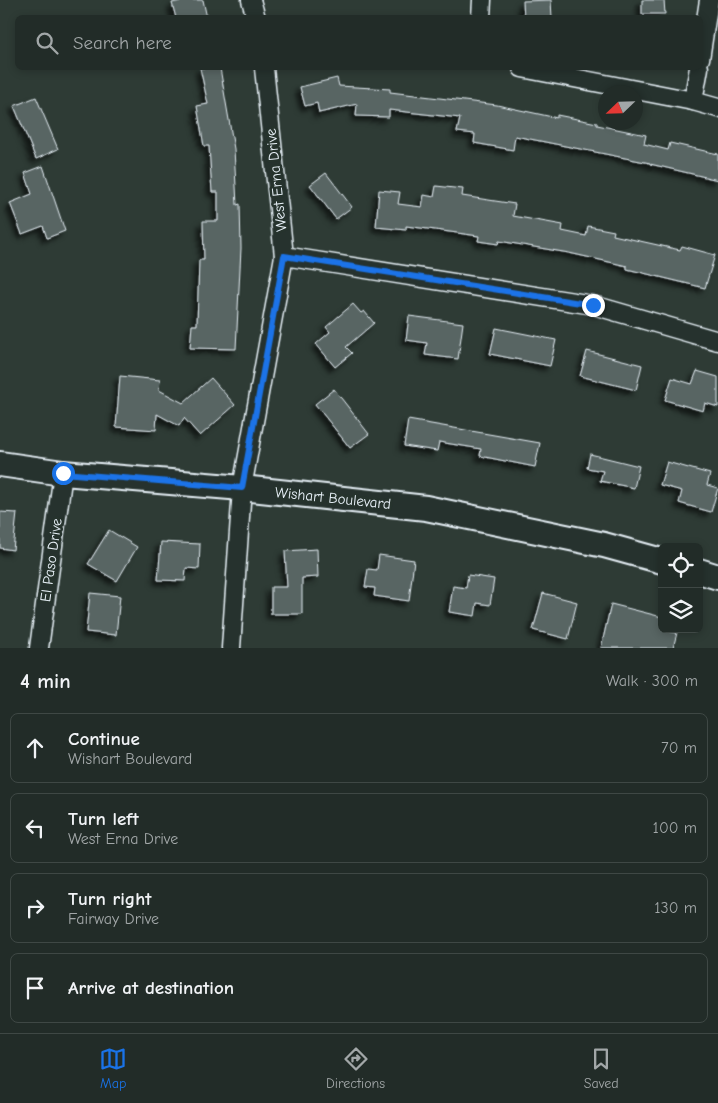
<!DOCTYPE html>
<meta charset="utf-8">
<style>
body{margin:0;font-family:"Comic Neue",sans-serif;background:#2e3834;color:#f1f3f6}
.controls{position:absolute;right:15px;bottom:15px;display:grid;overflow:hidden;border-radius:8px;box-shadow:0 2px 8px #0003}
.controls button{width:45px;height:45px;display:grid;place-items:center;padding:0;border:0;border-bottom:1px solid #3f4845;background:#222c28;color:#f1f3f6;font:25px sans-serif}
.compass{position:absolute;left:598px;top:85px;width:45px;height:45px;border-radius:50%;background:#222c28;box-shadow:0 2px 8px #0003;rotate:247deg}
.stop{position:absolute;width:15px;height:15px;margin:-11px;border:4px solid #1a73e8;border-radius:50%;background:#fff}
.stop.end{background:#1a73e8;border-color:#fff;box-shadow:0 1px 5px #0008}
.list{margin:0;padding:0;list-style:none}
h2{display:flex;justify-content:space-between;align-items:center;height:65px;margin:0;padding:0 20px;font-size:21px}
h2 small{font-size:16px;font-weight:400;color:#a2a7a8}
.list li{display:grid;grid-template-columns:32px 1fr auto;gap:15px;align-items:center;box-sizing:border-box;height:70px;margin:0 10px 10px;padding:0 10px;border:1px solid #3f4845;border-radius:8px}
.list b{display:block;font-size:19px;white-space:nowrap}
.list p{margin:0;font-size:16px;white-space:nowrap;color:#a2a7a8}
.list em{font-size:16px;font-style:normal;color:#a2a7a8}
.icon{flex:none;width:28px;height:28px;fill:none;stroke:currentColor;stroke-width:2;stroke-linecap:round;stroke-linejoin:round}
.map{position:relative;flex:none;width:718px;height:648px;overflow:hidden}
.search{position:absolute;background:#222c28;box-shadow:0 2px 8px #0003;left:15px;right:15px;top:15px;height:55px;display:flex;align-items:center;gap:12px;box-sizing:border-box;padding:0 18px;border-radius:8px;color:#a2a7a8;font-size:19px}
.sheet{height:385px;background:#222c28}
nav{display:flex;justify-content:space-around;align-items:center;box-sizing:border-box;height:70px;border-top:1px solid #3f4845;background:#222c28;font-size:14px;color:#a2a7a8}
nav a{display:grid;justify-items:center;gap:2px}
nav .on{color:#1a73e8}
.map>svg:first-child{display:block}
</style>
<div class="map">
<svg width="718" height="648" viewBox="0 0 718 648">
<defs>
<filter id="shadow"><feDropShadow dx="-4.5" dy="4.5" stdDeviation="2.5" flood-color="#0009"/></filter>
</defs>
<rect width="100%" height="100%" fill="#2e3b35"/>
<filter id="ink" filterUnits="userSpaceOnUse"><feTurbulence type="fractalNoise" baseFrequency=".02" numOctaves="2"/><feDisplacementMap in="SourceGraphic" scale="10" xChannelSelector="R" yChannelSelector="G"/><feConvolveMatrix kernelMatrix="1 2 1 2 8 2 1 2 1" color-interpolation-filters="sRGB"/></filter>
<g filter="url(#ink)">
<!-- building -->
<g fill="#596563" stroke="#e8f1f8" filter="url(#shadow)">
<path d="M185,0H203L207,18H176L172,3Z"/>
<path d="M551,0L552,18H524L523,1Z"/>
<path d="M642,0H664L665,14H642Z"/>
<path d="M200,68H220L234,149L237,205L240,204L241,248L236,349L190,348L192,325H197L199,260H204L203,221H218V192H212L209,146H204L197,106L208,104Z"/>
<path d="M337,78L339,86L390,89V92L497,105L557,118V115L597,123V125L646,135L644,144L668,150L670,143L718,154V180L650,164V163L515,136L513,150L474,143L475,134L457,132L460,118L389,110V117L356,116L357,104L319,113L317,103L305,106L300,87Z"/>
<path d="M36,97L58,149L36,159L14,106Z"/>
<path d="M43,166L65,231L47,238L43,226L22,234L10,203L32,194L25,173Z"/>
<path d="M326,173L352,207L336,219L310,185Z"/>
<path d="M436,186L463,189L462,196L515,204L513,216L563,225L562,231L586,236L588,226L614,231L613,235L680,250L682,246L715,255L705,288L627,269V266L569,253L499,241L498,244L478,241L479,236L406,226V230L376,227L379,190L400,192L398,204L422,207L424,195L434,197Z"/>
<path d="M353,304L361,313L364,311L374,323L346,347L352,353L335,367L316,344L330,332L326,327Z"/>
<path d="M409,316L463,323L458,359L425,355L427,343L406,340Z"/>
<path d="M496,328L556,340L550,366L490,354Z"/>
<path d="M587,351L642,365L636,390L580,376Z"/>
<path d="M697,371L718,377V407L705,403L703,411L665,400L672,378L692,384Z"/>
<path d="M120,376L160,380L159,390L183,403L211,378L235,405L200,436L184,418L179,426L157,414L156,430L116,427Z"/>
<path d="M334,389L369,434L350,448L315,404Z"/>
<path d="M408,420L540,443L535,467L480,456L481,449L439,442L437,451L404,446Z"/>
<path d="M590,454L639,466L634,488L600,481L603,471L587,468Z"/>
<path d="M667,462L710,474L707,485L718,488L711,512L679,503L682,491L660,485Z"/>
<path d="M0,512L17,513L13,550L0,548Z"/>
<path d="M109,530L137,547L117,581L88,564Z"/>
<path d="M161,542L200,544L199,569L186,568L185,581L158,580Z"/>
<path d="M317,549L318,577L302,578V614H271V587H287L285,551Z"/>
<path d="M379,555L414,560L409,601L374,596L375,588L365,587L368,569L377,570Z"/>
<path d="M468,575L494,579L490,605L477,603L475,616L449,612L453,586L466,588Z"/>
<path d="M90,593L120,596L116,635L86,632Z"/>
<path d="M543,593L577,602L568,639L533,630Z"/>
<path d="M611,604L662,617V630L677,633L673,648H601Z"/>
</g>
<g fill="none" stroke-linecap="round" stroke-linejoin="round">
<defs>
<g id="street">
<path d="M251,0L256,18"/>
<path d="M481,18L482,0"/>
<path d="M700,59L709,0"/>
<path d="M522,68L693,101L718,108"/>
<path d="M693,101L699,68"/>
<path d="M284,256L593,305L718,341"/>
<path d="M39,648L63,473"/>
<path d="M231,648L242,488L284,256L264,68"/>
</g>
<g id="secondary">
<path d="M0,464L63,473L242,488L426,508L604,545L662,561"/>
<path d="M699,571L718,577"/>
</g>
</defs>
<!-- street casing -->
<use href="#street" stroke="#e8f1f8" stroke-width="21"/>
<!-- secondary casing -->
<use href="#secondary" stroke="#e8f1f8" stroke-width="28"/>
<!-- street -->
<use href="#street" stroke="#26332d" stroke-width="18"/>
<!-- secondary -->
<use href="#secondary" stroke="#26332d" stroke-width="24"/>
</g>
</g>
<g fill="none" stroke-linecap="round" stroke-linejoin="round" filter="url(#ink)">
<!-- route -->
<path stroke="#1a73e8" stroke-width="6" d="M63,473L242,488L284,256L593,305"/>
</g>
<g text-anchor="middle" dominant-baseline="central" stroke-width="5" stroke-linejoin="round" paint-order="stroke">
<!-- street labels -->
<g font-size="15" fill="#e8f1f8" stroke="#26332d">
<text transform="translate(276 180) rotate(-96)">West Erna Drive</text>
<text transform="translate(333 498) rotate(6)">Wishart Boulevard</text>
<text transform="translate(51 560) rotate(-82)">El Paso Drive</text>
</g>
</g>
</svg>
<div class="controls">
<button><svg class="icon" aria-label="locate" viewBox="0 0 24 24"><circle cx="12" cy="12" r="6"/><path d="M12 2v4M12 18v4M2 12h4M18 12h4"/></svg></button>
<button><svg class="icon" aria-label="layers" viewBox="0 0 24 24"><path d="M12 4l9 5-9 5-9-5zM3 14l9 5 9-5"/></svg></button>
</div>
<svg class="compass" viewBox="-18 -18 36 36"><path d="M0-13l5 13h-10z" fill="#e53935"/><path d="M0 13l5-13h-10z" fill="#a2a7a8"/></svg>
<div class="stop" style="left:63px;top:473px"></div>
<div class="stop end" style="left:593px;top:305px"></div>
<div class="search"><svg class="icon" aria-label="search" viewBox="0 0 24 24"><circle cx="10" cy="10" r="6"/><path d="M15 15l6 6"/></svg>Search here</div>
</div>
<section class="sheet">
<h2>4 min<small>Walk · 300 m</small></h2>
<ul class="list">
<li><svg class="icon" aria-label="ahead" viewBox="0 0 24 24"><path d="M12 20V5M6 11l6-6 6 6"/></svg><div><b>Continue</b><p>Wishart Boulevard</p></div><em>70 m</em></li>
<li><svg class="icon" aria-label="left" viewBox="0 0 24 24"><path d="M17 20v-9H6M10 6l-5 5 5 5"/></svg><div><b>Turn left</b><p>West Erna Drive</p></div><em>100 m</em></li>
<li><svg class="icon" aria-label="right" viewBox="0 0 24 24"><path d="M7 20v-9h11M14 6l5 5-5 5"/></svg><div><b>Turn right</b><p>Fairway Drive</p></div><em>130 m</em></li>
<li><svg class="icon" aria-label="arrive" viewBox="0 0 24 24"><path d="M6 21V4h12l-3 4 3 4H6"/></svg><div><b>Arrive at destination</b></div></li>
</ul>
</section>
<nav>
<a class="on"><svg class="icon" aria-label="map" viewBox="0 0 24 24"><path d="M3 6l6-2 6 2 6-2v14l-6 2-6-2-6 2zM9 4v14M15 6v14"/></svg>Map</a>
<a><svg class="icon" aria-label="directions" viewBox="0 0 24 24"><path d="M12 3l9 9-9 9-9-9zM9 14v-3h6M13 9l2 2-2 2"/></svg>Directions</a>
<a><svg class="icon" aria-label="saved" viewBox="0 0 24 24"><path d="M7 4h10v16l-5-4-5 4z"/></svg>Saved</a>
</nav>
